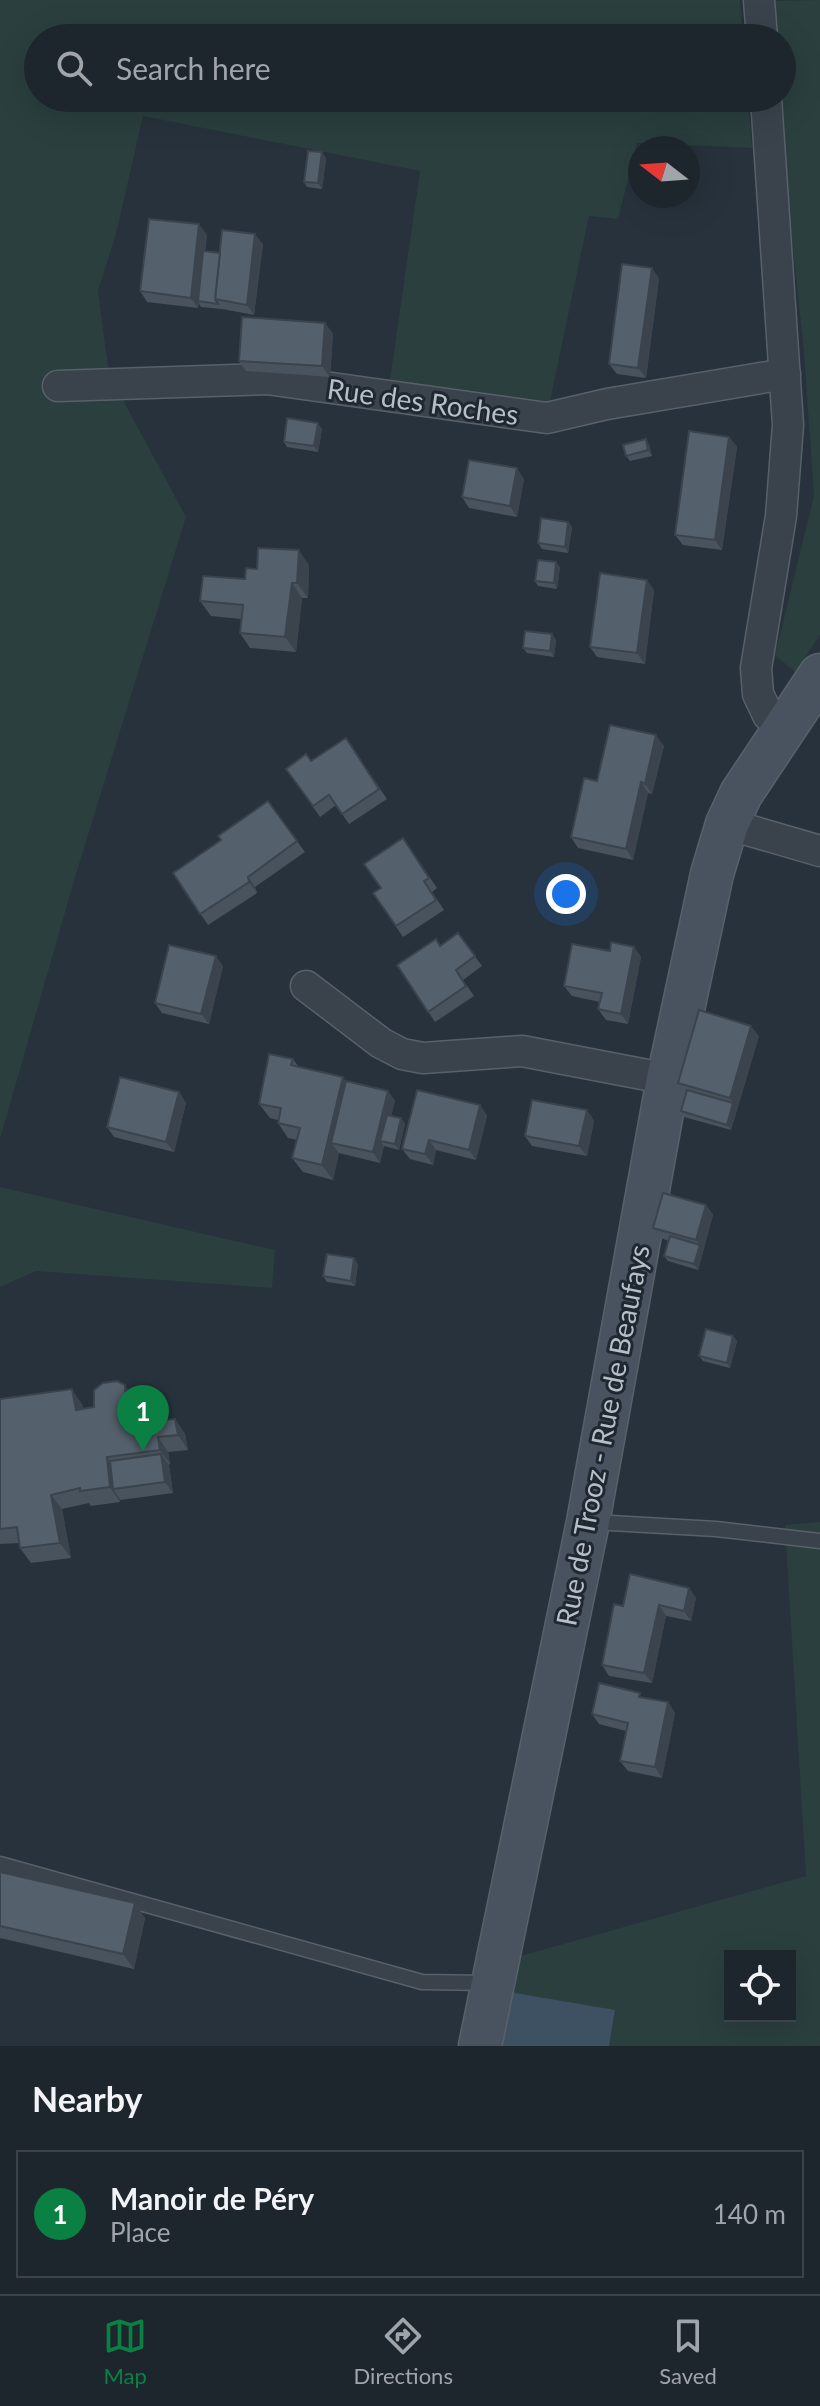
<!DOCTYPE html>
<meta charset="utf-8">
<style>
body{margin:0;font-family:Lato,sans-serif;background:#2a3239;color:#f1f3f6}
.controls{position:absolute;right:24px;bottom:24px;display:grid;overflow:hidden;border-radius:0px;box-shadow:0 8px 32px #0002}
.controls button{width:72px;height:72px;display:grid;place-items:center;padding:0;border:0;border-bottom:2px solid #3b4349;background:#1d262d;color:#f1f3f6;font:40px sans-serif}
.compass{position:absolute;left:628px;top:136px;width:72px;height:72px;border-radius:50%;background:#1d262d;box-shadow:0 8px 32px #0002;rotate:287deg}
.you{position:absolute;left:566px;top:894px;width:28px;height:28px;margin:-20px;border:6px solid #fff;border-radius:50%;background:#1a73e8;box-shadow:0 0 0 12px #1a73e833}
.badge{display:grid;place-items:center;width:52px;height:52px;border-radius:50%;background:#0b8043;color:#fff;font-size:26px;font-weight:700}
.pin{position:absolute;translate:-50% -66px;filter:drop-shadow(0 2px 4px #0008)}
.pin::after{content:'';position:absolute;top:42px;width:28px;height:24px;background:inherit;clip-path:polygon(0 0,100% 0,50% 100%)}
.list{margin:0;padding:0;list-style:none}
h2{display:flex;justify-content:space-between;align-items:center;height:104px;margin:0;padding:0 32px;font-size:34px}
h2 small{font-size:26px;font-weight:400;color:#a0a5aa}
.list li{display:grid;grid-template-columns:52px 1fr auto;gap:24px;align-items:center;box-sizing:border-box;height:128px;margin:0 16px 16px;padding:0 16px;border:2px solid #3b4349;border-radius:0px}
.list b{display:block;font-size:30px;white-space:nowrap}
.list p{margin:0;font-size:26px;white-space:nowrap;color:#a0a5aa}
.list em{font-size:26px;font-style:normal;color:#a0a5aa}
.icon{flex:none;width:44px;height:44px;fill:none;stroke:currentColor;stroke-width:2;stroke-linecap:round;stroke-linejoin:round}
.map{position:relative;flex:none;width:820px;height:2046px;overflow:hidden}
.search{position:absolute;background:#1d262d;box-shadow:0 8px 32px #0002;left:24px;right:24px;top:24px;height:88px;display:flex;align-items:center;gap:20px;box-sizing:border-box;padding:0 28px;border-radius:44px;color:#a0a5aa;font-size:30px}
.sheet{height:248px;background:#1d262d}
nav{display:flex;justify-content:space-around;align-items:center;box-sizing:border-box;height:112px;border-top:2px solid #3b4349;background:#1d262d;font-size:22px;color:#a0a5aa}
nav a{display:grid;justify-items:center;gap:4px}
nav .on{color:#0b8043}
.map>svg:first-child{display:block}
</style>
<div class="map">
<svg width="820" height="2046" viewBox="0 0 820 2046">
<rect width="100%" height="100%" fill="#27323c"/>
<!-- green -->
<g fill="#2a3f3e" fill-rule="evenodd">
<path d="M0,0H740L743,38H38V98H748L752,148L637,143L618,219L589,216L549,406L390,380L420,171L143,116L116,234L98,291L109,374L186,517L76,874L0,1139Z"/>
<path d="M820,0V635L795,672L775,655L814,496L804,352L777,98H782V38H770L766,1Z"/>
<path d="M0,1187L275,1250L272,1288L36,1271L0,1287Z"/>
<path d="M820,1522V2046H609L615,2011L504,1991L506,1960L806,1876L785,1525ZM730,1956H790V2016H730Z"/>
</g>
<!-- water -->
<path fill="#3e5163" d="M504,1991L615,2010L609,2046H495Z"/>
<g fill="none" stroke-linecap="round" stroke-linejoin="round">
<defs>
<g id="lane">
<path d="M593,1522L716,1529L820,1541"/>
<path d="M0,1864L422,1982L488,1983"/>
</g>
<g id="street">
<path d="M759,0L762,38"/>
<path d="M766,98L788,425L781,516L756,668L758,694L768,715L782,729"/>
<path d="M58,386L267,379L547,418L607,404L785,374"/>
<path d="M727,824L820,851"/>
<path d="M306,986L381,1043L402,1054L423,1058L522,1051L668,1079"/>
</g>
<path id="secondary" d="M480,2046L588,1522L668,1079L712,874L727,824L741,794L820,675"/>
</defs>
<!-- lane casing -->
<use href="#lane" stroke="#58616a" stroke-width="17"/>
<!-- street casing -->
<use href="#street" stroke="#58616a" stroke-width="33"/>
<!-- secondary casing -->
<use href="#secondary" stroke="#58616a" stroke-width="45"/>
<!-- lane -->
<use href="#lane" stroke="#3a434c" stroke-width="14"/>
<!-- street -->
<use href="#street" stroke="#3a434c" stroke-width="30"/>
<!-- secondary -->
<use href="#secondary" stroke="#49535f" stroke-width="42"/>
</g>
<!-- wall -->
<g fill="#48535d">
<path d="M326,158L322,189L307,187L304,182Z"/>
<path d="M207,235L205,252L220,253L263,244L254,315L222,309L201,307L199,303L198,308L147,302L140,291Z"/>
<path d="M659,278L646,378L617,374L609,364Z"/>
<path d="M325,323L333,334L330,377L246,371L239,361Z"/>
<path d="M322,429L318,452L287,447L284,442Z"/>
<path d="M729,437L737,447L722,550L683,545L675,535Z"/>
<path d="M649,444L652,456L630,461L626,456Z"/>
<path d="M524,479L517,517L469,508L462,497Z"/>
<path d="M568,522L572,527L568,553L542,549L538,543Z"/>
<path d="M309,565L308,598H302L296,652L250,648L240,633L241,619L211,616L200,601L245,579L257,569Z"/>
<path d="M560,567L557,589L538,586L535,581Z"/>
<path d="M654,590L645,664L597,657L590,647Z"/>
<path d="M552,634L556,640L554,657L527,653L523,648Z"/>
<path d="M346,738L387,799L349,824L336,805L320,817L286,769L311,761Z"/>
<path d="M664,746L652,794L648,793L633,860L578,848L571,837L597,781Z"/>
<path d="M268,801L305,852L255,887L257,893L208,925L173,873L221,840Z"/>
<path d="M403,838L437,888L432,892L444,910L403,937L373,893L381,888Z"/>
<path d="M458,933L482,966L463,980L474,996L435,1022L397,965L440,946Z"/>
<path d="M634,947L641,957L628,1024L606,1020L598,1009L600,1002L572,996L564,986L610,951Z"/>
<path d="M223,966L209,1024L162,1013L155,1003Z"/>
<path d="M759,1036L731,1130L684,1117L681,1111L686,1094L678,1083Z"/>
<path d="M293,1059L298,1066L346,1081L388,1091L395,1101L391,1116L401,1118L405,1124L399,1150L384,1146L380,1163L339,1153L333,1180L303,1172L292,1158L297,1140L288,1138L278,1123V1120L270,1118L259,1104Z"/>
<path d="M179,1092L186,1103L174,1152L114,1137L107,1127Z"/>
<path d="M480,1105L487,1116L476,1160L436,1150L433,1165L410,1159L402,1149Z"/>
<path d="M587,1110L594,1121L587,1156L532,1146L525,1136Z"/>
<path d="M706,1205L713,1215L698,1270L668,1261L664,1256L669,1241L661,1238L653,1228Z"/>
<path d="M358,1264L355,1286L327,1282L323,1276Z"/>
<path d="M733,1336L737,1341L730,1368L703,1361L699,1356Z"/>
<path d="M0,1399L82,1404L83,1409L135,1400V1402L163,1415L164,1420L175,1419L185,1434L188,1450L168,1452L170,1464L169,1465L173,1493L120,1500V1499V1502L91,1506L89,1503L62,1509L71,1558L31,1563L20,1548V1543L0,1544Z"/>
<path d="M689,1588L696,1598L691,1621L666,1616L652,1683L609,1676L602,1665L623,1606Z"/>
<path d="M643,1698L668,1702L675,1713L662,1778L628,1771L620,1761L626,1731L599,1724L592,1714Z"/>
<path d="M0,1872L145,1918L134,1969L0,1938Z"/>
</g>
<!-- shaded-wall -->
<g fill="#3b434c">
<path d="M322,152L326,158L322,189L318,183Z"/>
<path d="M199,224L207,235L198,308L191,298Z"/>
<path d="M255,234L263,244L254,315L247,305Z"/>
<path d="M652,268L659,278L646,378L638,368Z"/>
<path d="M325,323L333,334L330,377L322,366Z"/>
<path d="M318,423L322,429L318,452L314,446Z"/>
<path d="M729,437L737,447L722,550L715,540Z"/>
<path d="M646,439L649,444L652,456L648,450Z"/>
<path d="M517,468L524,479L517,517L510,506Z"/>
<path d="M568,522L572,527L568,553L565,547Z"/>
<path d="M299,550L309,565L308,598L297,583Z"/>
<path d="M556,562L560,567L557,589L554,583Z"/>
<path d="M647,580L654,590L645,664L637,653Z"/>
<path d="M292,583L302,598L296,652L285,637Z"/>
<path d="M552,634L556,640L554,657L550,651Z"/>
<path d="M656,735L664,746L652,794L645,784Z"/>
<path d="M641,782L648,793L633,860L626,849Z"/>
<path d="M248,877L255,887L257,893L249,882Z"/>
<path d="M634,947L641,957L628,1024L621,1014Z"/>
<path d="M216,956L223,966L209,1024L201,1014Z"/>
<path d="M751,1026L759,1036L731,1130L727,1125L733,1103L730,1098Z"/>
<path d="M343,1077L353,1092L331,1143L339,1153L333,1180L322,1165Z"/>
<path d="M388,1091L395,1101L385,1142L380,1141L384,1146L380,1163L373,1152Z"/>
<path d="M179,1092L186,1103L174,1152L166,1142Z"/>
<path d="M480,1105L487,1116L476,1160L469,1150Z"/>
<path d="M587,1110L594,1121L587,1156L579,1146Z"/>
<path d="M401,1118L405,1124L399,1150L395,1144Z"/>
<path d="M429,1140L436,1150L433,1165L425,1154Z"/>
<path d="M706,1205L713,1215L698,1270L694,1264L700,1245L696,1240Z"/>
<path d="M354,1258L358,1264L355,1286L351,1281Z"/>
<path d="M733,1336L737,1341L730,1368L727,1363Z"/>
<path d="M125,1385L135,1400L136,1415L126,1400Z"/>
<path d="M72,1389L82,1404L86,1425L76,1410Z"/>
<path d="M152,1400L163,1415L166,1436L155,1421Z"/>
<path d="M175,1419L185,1434L188,1450L178,1435Z"/>
<path d="M158,1437L168,1452L170,1464L160,1450Z"/>
<path d="M161,1454L169,1465L173,1493L165,1482Z"/>
<path d="M107,1457L117,1472L113,1489L120,1499V1502L110,1487Z"/>
<path d="M51,1495L62,1509L71,1558L60,1543Z"/>
<path d="M689,1588L696,1598L691,1621L684,1611Z"/>
<path d="M659,1605L666,1616L652,1683L644,1673Z"/>
<path d="M668,1702L675,1713L662,1778L655,1767Z"/>
<path d="M135,1903L145,1918L134,1969L123,1954Z"/>
</g>
<!-- building -->
<g fill="#54606c" stroke="#3b434c" stroke-width="2">
<path d="M308,151L322,152L318,183L304,182Z"/>
<path d="M149,219L199,224L191,298L140,291Z"/>
<path d="M222,230L255,234L247,305L215,299Z"/>
<path d="M203,251L220,253L215,299L218,304L198,301Z"/>
<path d="M622,264L652,268L638,368L609,364Z"/>
<path d="M242,317L325,323L322,366L239,361Z"/>
<path d="M287,418L318,423L314,446L284,442Z"/>
<path d="M689,431L729,437L715,540L675,535Z"/>
<path d="M646,439L648,450L626,456L623,445Z"/>
<path d="M469,460L517,468L510,506L462,497Z"/>
<path d="M541,518L568,522L565,547L538,543Z"/>
<path d="M258,548L299,550L297,583H292L285,637L240,633L243,605L200,601L203,576L245,579L246,568L257,569Z"/>
<path d="M538,560L556,562L554,583L535,581Z"/>
<path d="M600,573L647,580L637,653L590,647Z"/>
<path d="M525,631L552,634L550,651L523,648Z"/>
<path d="M610,725L656,735L645,784L641,782L626,849L571,837L584,778L597,781Z"/>
<path d="M346,738L379,789L342,814L329,795L313,806L286,769L306,754L311,761Z"/>
<path d="M268,801L297,841L248,877L249,882L200,914L173,873L221,840L218,836Z"/>
<path d="M403,838L429,878L424,881L436,900L396,926L373,893L381,888L364,864Z"/>
<path d="M458,933L475,956L456,970L466,986L428,1012L397,965L436,939L440,946Z"/>
<path d="M611,942L634,947L621,1014L598,1009L602,993L564,986L572,944L610,951Z"/>
<path d="M169,945L216,956L201,1014L155,1003Z"/>
<path d="M699,1010L751,1026L730,1098L678,1083Z"/>
<path d="M269,1054L293,1059L291,1065L343,1077L322,1165L292,1158L300,1128L278,1123L281,1108L259,1104Z"/>
<path d="M120,1077L179,1092L166,1142L107,1127Z"/>
<path d="M346,1081L388,1091L373,1152L331,1143Z"/>
<path d="M417,1090L480,1105L469,1150L429,1140L425,1154L402,1149Z"/>
<path d="M687,1090L733,1103L727,1125L681,1111Z"/>
<path d="M532,1100L587,1110L579,1146L525,1136Z"/>
<path d="M387,1115L401,1118L395,1144L380,1141Z"/>
<path d="M663,1193L706,1205L696,1240L653,1228Z"/>
<path d="M670,1236L700,1245L694,1264L664,1256Z"/>
<path d="M327,1254L354,1258L351,1281L323,1276Z"/>
<path d="M706,1329L733,1336L727,1363L699,1356Z"/>
<path d="M117,1381L125,1385L126,1400L129,1403L152,1400L155,1421L175,1419L178,1435L158,1437L160,1450L107,1457L110,1487L80,1491V1488L51,1495L60,1543L20,1548L17,1527L0,1529V1399L72,1389L76,1410L94,1407V1390L103,1383Z"/>
<path d="M161,1454L165,1482L113,1489L110,1461Z"/>
<path d="M630,1574L689,1588L684,1611L659,1605L644,1673L602,1665L614,1604L623,1606Z"/>
<path d="M599,1683L640,1693L639,1697L668,1702L655,1767L620,1761L628,1723L592,1714Z"/>
<path d="M0,1872L135,1903L123,1954L0,1926Z"/>
</g>
<g text-anchor="middle" dominant-baseline="central" stroke-width="6" stroke-linejoin="round" paint-order="stroke">
<!-- street labels -->
<g font-size="28" fill="#b6bec7" stroke="#1f2831">
<text transform="translate(423 401) rotate(8)">Rue des Roches</text>
<text transform="translate(602 1435) rotate(-79)">Rue de Trooz - Rue de Beaufays</text>
</g>
</g>
</svg>
<div class="controls">
<button><svg class="icon" aria-label="locate" viewBox="0 0 24 24"><circle cx="12" cy="12" r="6"/><path d="M12 2v4M12 18v4M2 12h4M18 12h4"/></svg></button>
</div>
<svg class="compass" viewBox="-18 -18 36 36"><path d="M0-13l5 13h-10z" fill="#e53935"/><path d="M0 13l5-13h-10z" fill="#a0a5aa"/></svg>
<div class="you"></div>
<div class="pin badge" style="left:143px;top:1451px">1</div>
<div class="search"><svg class="icon" aria-label="search" viewBox="0 0 24 24"><circle cx="10" cy="10" r="6"/><path d="M15 15l6 6"/></svg>Search here</div>
</div>
<section class="sheet">
<h2>Nearby<small></small></h2>
<ul class="list">
<li><span class="badge">1</span><div><b>Manoir de Péry</b><p>Place</p></div><em>140 m</em></li>
</ul>
</section>
<nav>
<a class="on"><svg class="icon" aria-label="map" viewBox="0 0 24 24"><path d="M3 6l6-2 6 2 6-2v14l-6 2-6-2-6 2zM9 4v14M15 6v14"/></svg>Map</a>
<a><svg class="icon" aria-label="directions" viewBox="0 0 24 24"><path d="M12 3l9 9-9 9-9-9zM9 14v-3h6M13 9l2 2-2 2"/></svg>Directions</a>
<a><svg class="icon" aria-label="saved" viewBox="0 0 24 24"><path d="M7 4h10v16l-5-4-5 4z"/></svg>Saved</a>
</nav>
